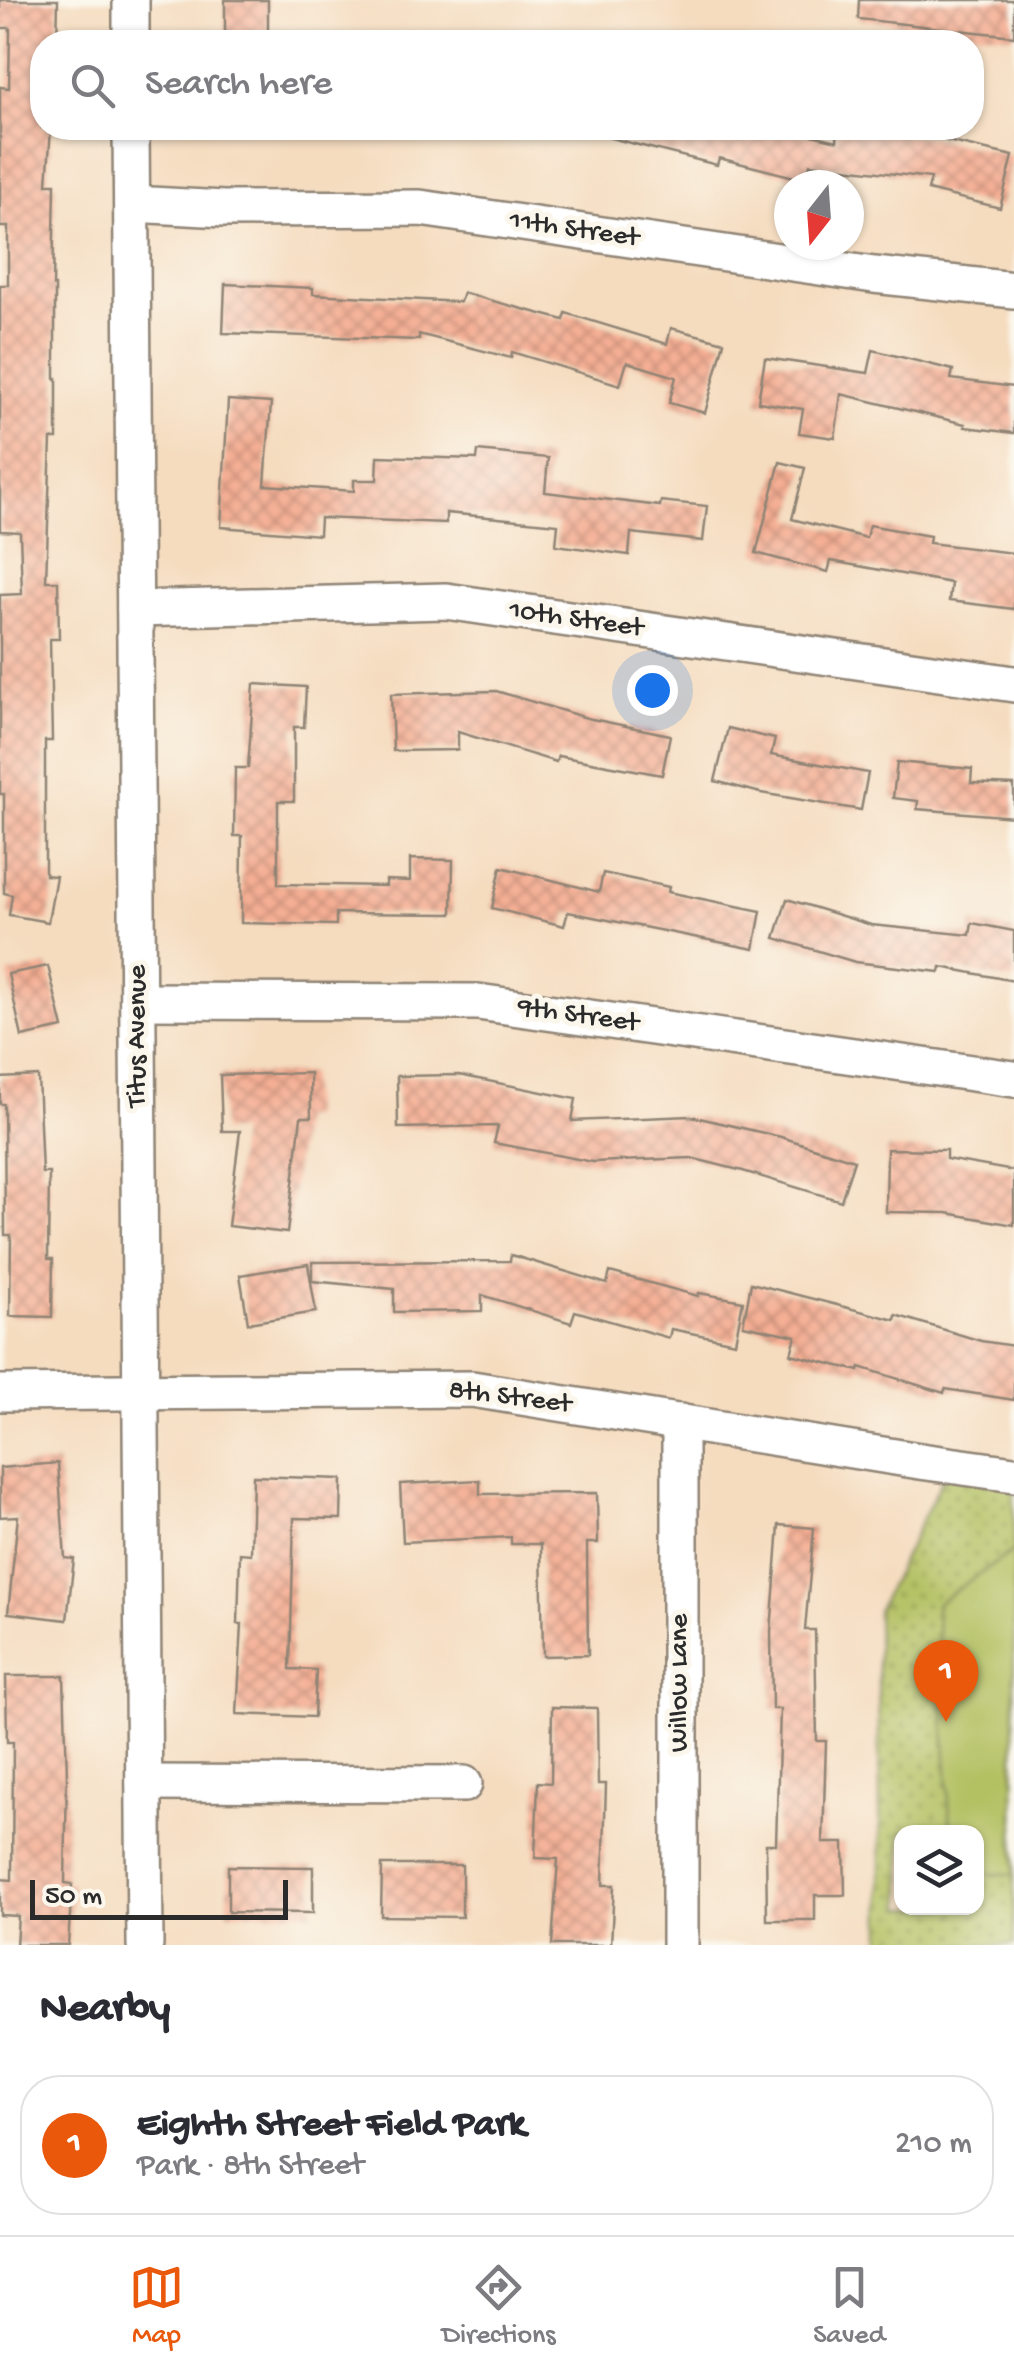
<!DOCTYPE html>
<meta charset="utf-8">
<style>
body{margin:0;font-family:"Gochi Hand",sans-serif;background:#f7f7f7;color:#2b2b33}
.controls{position:absolute;right:30px;bottom:30px;display:grid;overflow:hidden;border-radius:20px;box-shadow:0 2px 8px #0004}
.controls button{width:90px;height:90px;display:grid;place-items:center;padding:0;border:0;border-bottom:2px solid #e1e1e2;background:#fff;color:#2b2b33;font:50px sans-serif}
.compass{position:absolute;left:774px;top:170px;width:90px;height:90px;border-radius:50%;background:#fff;box-shadow:0 2px 8px #0004;rotate:197deg}
.scale{position:absolute;left:30px;bottom:25px;width:258px;box-sizing:border-box;padding-left:10px;border:5px solid #2b2b2b;border-top:0;font-size:28px;line-height:35px;white-space:nowrap;color:#2b2b2b;-webkit-text-stroke:8px #fbf7ec;paint-order:stroke}
.you{position:absolute;left:652px;top:690px;width:35px;height:35px;margin:-25px;border:8px solid #fff;border-radius:50%;background:#1a73e8;box-shadow:0 0 0 15px #1a73e833}
.badge{display:grid;place-items:center;width:65px;height:65px;border-radius:50%;background:#ea580c;color:#fff;font-size:32px;font-weight:700}
.pin{position:absolute;translate:-50% -82px;filter:drop-shadow(0 2px 5px #0008)}
.pin::after{content:'';position:absolute;top:52px;width:35px;height:30px;background:inherit;clip-path:polygon(0 0,100% 0,50% 100%)}
.list{margin:0;padding:0;list-style:none}
h2{display:flex;justify-content:space-between;align-items:center;height:130px;margin:0;padding:0 40px;font-size:42px}
h2 small{font-size:32px;font-weight:400;color:#7c7c81}
.list li{display:grid;grid-template-columns:65px 1fr auto;gap:30px;align-items:center;box-sizing:border-box;height:140px;margin:0 20px 20px;padding:0 20px;border:2px solid #e1e1e2;border-radius:40px}
.list b{display:block;font-size:38px;white-space:nowrap}
.list p{margin:0;font-size:32px;white-space:nowrap;color:#7c7c81}
.list em{font-size:32px;font-style:normal;color:#7c7c81}
.icon{flex:none;width:55px;height:55px;fill:none;stroke:currentColor;stroke-width:2;stroke-linecap:round;stroke-linejoin:round}
.map{position:relative;flex:none;width:1014px;height:1945px;overflow:hidden}
.search{position:absolute;background:#fff;box-shadow:0 2px 8px #0004;left:30px;right:30px;top:30px;height:110px;display:flex;align-items:center;gap:25px;box-sizing:border-box;padding:0 35px;border-radius:40px;color:#7c7c81;font-size:38px}
.sheet{height:290px;background:#fff}
nav{display:flex;justify-content:space-around;align-items:center;box-sizing:border-box;height:140px;border-top:2px solid #e1e1e2;background:#fff;font-size:28px;color:#7c7c81}
nav a{display:grid;justify-items:center;gap:5px}
nav .on{color:#ea580c}
.map>svg:first-child{display:block}
</style>
<div class="map">
<svg width="1014" height="1945" viewBox="0 0 1014 1945">
<defs>
<pattern id="park-dots" width="8" height="8" patternUnits="userSpaceOnUse" patternTransform="scale(2.5)"><rect width="8" height="8" fill="#b4c164"/><path d="M2 2h.1M6 6h.1" fill="none" stroke="#939d53" stroke-width="1.8" stroke-linecap="round"/></pattern>
<pattern id="building-cross-hatch" width="8" height="8" patternUnits="userSpaceOnUse" patternTransform="scale(2.5)"><rect width="8" height="8" fill="#f5af94"/><path d="M0 0l8 8M0 8l8-8" fill="none" stroke="#c78f79"/></pattern>
</defs>
<rect width="100%" height="100%" fill="#fbf7ec"/>
<filter id="ink" filterUnits="userSpaceOnUse"><feTurbulence type="fractalNoise" baseFrequency=".01" numOctaves="2"/><feDisplacementMap in="SourceGraphic" scale="20" xChannelSelector="R" yChannelSelector="G"/><feConvolveMatrix kernelMatrix="1 2 1 2 8 2 1 2 1" color-interpolation-filters="sRGB"/></filter>
<filter id="wash" filterUnits="userSpaceOnUse"><feTurbulence type="fractalNoise" baseFrequency=".0048" numOctaves="4" result="noise"/><feDisplacementMap in="SourceGraphic" scale="40" xChannelSelector="R" yChannelSelector="G"/><feGaussianBlur stdDeviation="2.25" result="paint"/><feColorMatrix in="noise" values="0 0 0 0 0 0 0 0 0 0 0 0 0 0 0 0 0 1.4 0 .05"/><feComposite in="paint" operator="in"/></filter>
<g filter="url(#wash)">
<rect width="100%" height="100%" fill="#f5dcbf"/>
<!-- park -->
<path fill="url(#park-dots)" stroke="#707648" stroke-width="2.5" fill-rule="evenodd" d="M949,1466L1014,1474V1945H882L877,1611ZM902,1832H976V1908H902Z"/>
<!-- pitch -->
<path fill="#b4c164" stroke="#707648" stroke-width="2.5" d="M1014,1550V1874H984L977,1868L976,1832H951L936,1604Z"/>
<g id="blocks">
<!-- building -->
<g fill="url(#building-cross-hatch)">
<path d="M0,0H58L57,42H42V128H51L47,184H55L53,286H55V378H57V439H51L46,581H58L59,639H50L52,741H45V875L56,876L48,922L9,915L12,895L4,893V794H0V595L22,594L20,532L0,531V285H8V227H0V87L9,88L10,28H0Z"/>
<rect x="225" y="0" width="43" height="42"/>
<path d="M859,0H1014V36L858,19Z"/>
<path d="M608,128H712L743,135L745,128H783L837,141L838,128H889L888,132L934,138L1013,156L1000,208L928,190L931,178L810,164L806,180L719,158L717,165L607,137Z"/>
<path d="M225,284L313,288V294L460,302L463,293L564,320L566,313L667,344L671,328L724,342L705,413L669,403L676,377L627,362L620,385L512,352L511,358L419,334V340L223,333Z"/>
<path d="M873,350L953,370L951,379L1014,387V433L965,427V424L841,394L835,438L799,433L803,409L758,402L765,358L868,373Z"/>
<path d="M228,400L271,403L265,485L354,491V480H377L378,456L477,459L478,451L548,458L545,492L660,506L661,501L707,506L703,541L631,533L629,555L556,545L558,524L446,513V523L320,518L319,535L221,527Z"/>
<path d="M780,462L805,468L792,519L866,538L869,525L930,536L929,543L1014,553V609L949,601L951,583L831,561L828,572L756,553Z"/>
<path d="M254,684L306,687L304,727H294V801H278V884L386,886V880L410,881V859L453,860L452,914L336,913V925L241,923L242,836H234L235,768H248Z"/>
<path d="M496,691L587,718L670,735L662,775L558,756L556,762L458,732V750L393,751L391,694Z"/>
<path d="M728,728L775,739L771,755L868,773L861,810L761,793L715,781Z"/>
<path d="M897,762L972,769L971,783L1014,785V817L917,809L918,801L893,798Z"/>
<path d="M501,867L599,892L603,873L669,887L668,892L761,911L754,949L568,912L564,926L492,908Z"/>
<path d="M787,899L871,925L970,935L972,923L1014,931V981L941,967L940,972L855,962L775,938Z"/>
<path d="M48,966L63,1028L22,1037L8,974Z"/>
<path d="M310,1073L311,1117H301L287,1233L228,1226L240,1131H222L220,1075Z"/>
<path d="M459,1075L576,1099L572,1121L691,1116L781,1137L854,1160L841,1201L743,1171L691,1158L593,1162L494,1143L498,1126L398,1128L397,1076Z"/>
<path d="M38,1076L42,1173H49L48,1259H53L52,1317L10,1316L11,1235H5L4,1104H0V1078Z"/>
<path d="M887,1149L946,1150V1159L1014,1171V1225L947,1213L886,1212Z"/>
<path d="M511,1255L607,1284L610,1272L698,1296L699,1293L743,1301L735,1342L671,1329L669,1338L575,1311L571,1323L482,1295V1311L394,1312V1289L312,1281V1262L510,1261Z"/>
<path d="M308,1264L316,1312L248,1323L240,1275Z"/>
<path d="M751,1283L895,1320L896,1315L981,1341L1014,1346V1400L945,1389L944,1393L860,1367L859,1371L791,1354L796,1336L743,1325Z"/>
<path d="M58,1463L65,1558L74,1559L67,1620L8,1613L18,1516L0,1517V1468Z"/>
<path d="M253,1476L342,1479L341,1519L294,1518L290,1669L316,1670L314,1717L237,1714L242,1624H238L240,1553L251,1554Z"/>
<path d="M480,1480V1494L597,1493L598,1543H587L588,1655L543,1656L541,1544H511V1537L403,1542L400,1484Z"/>
<path d="M779,1525L814,1528L805,1630H815L817,1741H826L823,1843H844L845,1895H815V1920H767L766,1844H776L780,1709H772L771,1632Z"/>
<path d="M6,1676H64L67,1777L65,1883L72,1884L68,1945H16L18,1916L0,1915V1879L12,1880L13,1742H7Z"/>
<path d="M552,1707L597,1708L598,1784H606L603,1885H614L611,1945H552L558,1859L535,1858L538,1782L551,1783Z"/>
<path d="M382,1865H462V1917L381,1916Z"/>
<path d="M228,1866L313,1867V1913L228,1912Z"/>
</g>
</g>
</g>
<g filter="url(#ink)">
<use href="#blocks" fill-opacity="0" stroke="#908475" stroke-width="2.5"/>
<g fill="none" stroke-linecap="round" stroke-linejoin="round">
<defs>
<g id="minor">
<path d="M131,0V42"/>
<path d="M131,128L145,1945"/>
<path d="M132,204L224,209L420,208L874,275L1014,290"/>
<path d="M135,609L446,601L1014,684"/>
<path d="M138,1001L478,1002L1014,1079"/>
<path d="M0,1393L472,1389L920,1461L1014,1474"/>
<path d="M144,1783L464,1784"/>
<path d="M680,1945V1422"/>
</g>
</defs>
<!-- minor casing -->
<use href="#minor" stroke="#908475" stroke-width="40"/>
<!-- minor -->
<use href="#minor" stroke="#fff" stroke-width="35"/>
</g>
</g>
<g text-anchor="middle" dominant-baseline="central" stroke-width="10" stroke-linejoin="round" paint-order="stroke">
<!-- street labels -->
<g font-size="28" fill="#2b2b2b" stroke="#fbf7ec">
<text transform="translate(574 230) rotate(8)">11th Street</text>
<text transform="translate(576 620) rotate(8)">10th Street</text>
<text transform="translate(578 1016) rotate(8)">9th Street</text>
<text transform="translate(138 1036) rotate(-90)">Titus Avenue</text>
<text transform="translate(510 1398) rotate(7)">8th Street</text>
<text transform="translate(680 1683) rotate(-90)">Willow Lane</text>
</g>
</g>
</svg>
<div class="controls">
<button><svg class="icon" aria-label="layers" viewBox="0 0 24 24"><path d="M12 4l9 5-9 5-9-5zM3 14l9 5 9-5"/></svg></button>
</div>
<svg class="compass" viewBox="-18 -18 36 36"><path d="M0-13l5 13h-10z" fill="#e53935"/><path d="M0 13l5-13h-10z" fill="#7c7c81"/></svg>
<div class="scale">50 m</div>
<div class="you"></div>
<div class="pin badge" style="left:946px;top:1722px">1</div>
<div class="search"><svg class="icon" aria-label="search" viewBox="0 0 24 24"><circle cx="10" cy="10" r="6"/><path d="M15 15l6 6"/></svg>Search here</div>
</div>
<section class="sheet">
<h2>Nearby<small></small></h2>
<ul class="list">
<li><span class="badge">1</span><div><b>Eighth Street Field Park</b><p>Park · 8th Street</p></div><em>210 m</em></li>
</ul>
</section>
<nav>
<a class="on"><svg class="icon" aria-label="map" viewBox="0 0 24 24"><path d="M3 6l6-2 6 2 6-2v14l-6 2-6-2-6 2zM9 4v14M15 6v14"/></svg>Map</a>
<a><svg class="icon" aria-label="directions" viewBox="0 0 24 24"><path d="M12 3l9 9-9 9-9-9zM9 14v-3h6M13 9l2 2-2 2"/></svg>Directions</a>
<a><svg class="icon" aria-label="saved" viewBox="0 0 24 24"><path d="M7 4h10v16l-5-4-5 4z"/></svg>Saved</a>
</nav>
